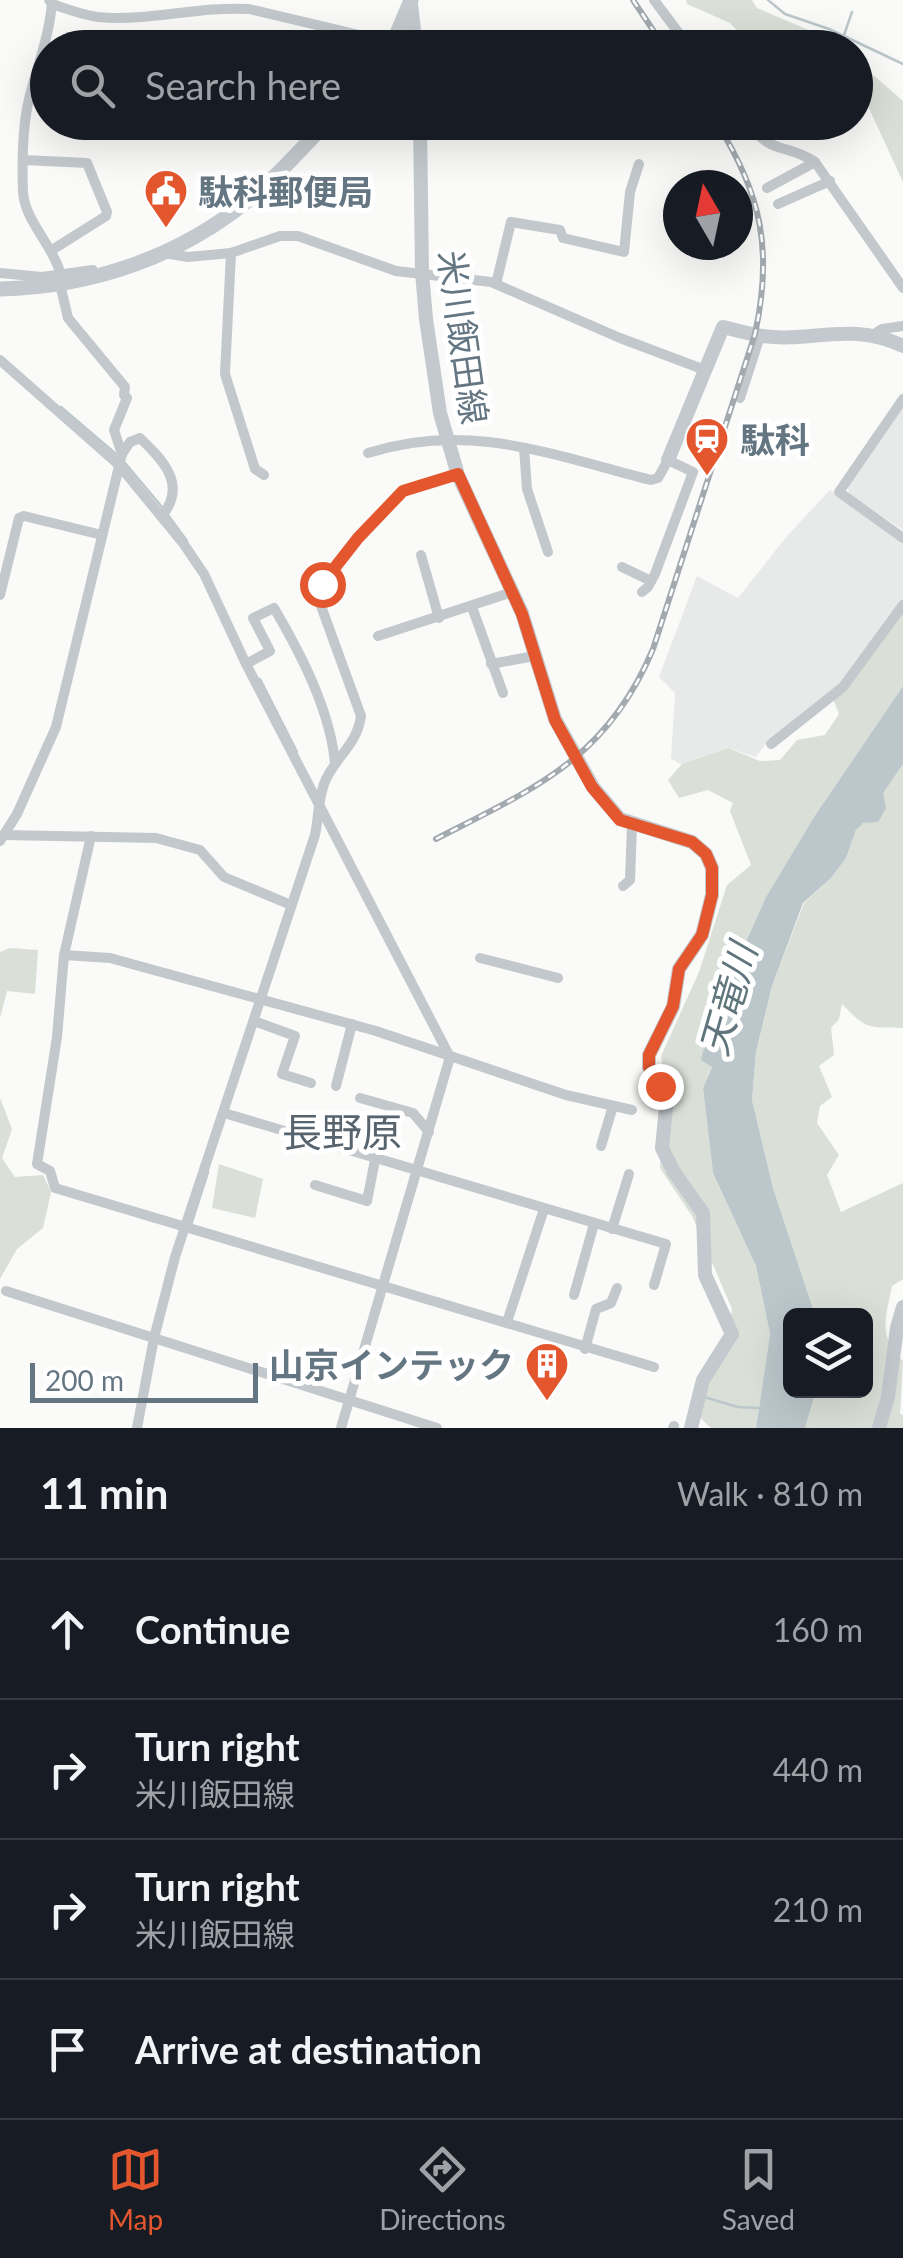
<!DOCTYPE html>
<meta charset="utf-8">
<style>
body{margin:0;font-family:Lato,"Noto Sans JP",sans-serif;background:#20242c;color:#f1f3f6}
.controls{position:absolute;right:30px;bottom:30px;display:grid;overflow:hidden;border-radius:15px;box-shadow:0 10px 40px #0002}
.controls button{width:90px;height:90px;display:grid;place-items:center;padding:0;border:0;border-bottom:2px solid #363941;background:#171b24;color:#f1f3f6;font:50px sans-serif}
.compass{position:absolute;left:663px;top:170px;width:90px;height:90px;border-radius:50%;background:#171b24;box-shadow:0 10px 40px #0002;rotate:351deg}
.scale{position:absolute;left:30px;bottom:25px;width:228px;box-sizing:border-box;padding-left:10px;border:5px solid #657683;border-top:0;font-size:28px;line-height:35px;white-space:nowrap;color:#657683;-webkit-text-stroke:8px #fff;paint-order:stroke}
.stop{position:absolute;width:30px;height:30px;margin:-22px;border:8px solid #e4572e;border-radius:50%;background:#fff}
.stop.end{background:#e4572e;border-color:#fff;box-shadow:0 2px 10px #0008}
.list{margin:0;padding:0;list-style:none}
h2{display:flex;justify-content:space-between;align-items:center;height:130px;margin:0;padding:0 40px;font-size:42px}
h2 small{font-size:32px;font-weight:400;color:#9ea1a6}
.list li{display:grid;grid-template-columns:65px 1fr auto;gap:30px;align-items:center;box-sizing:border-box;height:140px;padding:0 40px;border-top:2px solid #363941}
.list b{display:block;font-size:38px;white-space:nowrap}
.list p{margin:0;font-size:32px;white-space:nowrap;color:#9ea1a6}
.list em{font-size:32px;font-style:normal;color:#9ea1a6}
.icon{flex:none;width:55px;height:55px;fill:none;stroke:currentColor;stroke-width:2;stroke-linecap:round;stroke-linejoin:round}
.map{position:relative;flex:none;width:903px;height:1428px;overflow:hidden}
.search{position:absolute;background:#171b24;box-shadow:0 10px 40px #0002;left:30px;right:30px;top:30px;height:110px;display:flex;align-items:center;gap:25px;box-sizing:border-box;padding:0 35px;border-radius:55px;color:#9ea1a6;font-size:38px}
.sheet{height:690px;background:#171b24}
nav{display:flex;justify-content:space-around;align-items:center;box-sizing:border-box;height:140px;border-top:2px solid #363941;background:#171b24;font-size:28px;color:#9ea1a6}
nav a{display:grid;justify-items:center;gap:5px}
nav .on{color:#e4572e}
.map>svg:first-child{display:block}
</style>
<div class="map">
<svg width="903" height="1428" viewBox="0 0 903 1428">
<rect width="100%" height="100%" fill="#fafaf8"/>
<!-- built -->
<g fill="#e8e9e9">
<path d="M903,406V530L849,494L848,486Z"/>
<path d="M830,490L898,537L903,545V601L843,684L768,741L756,757L728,748L682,764L678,763L671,758L675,693L659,677L697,576L738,598L787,536Z"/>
</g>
<!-- green -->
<g fill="#dadfd7">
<path d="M686,0H752L757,8L832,40L841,47H810L789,40L749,43L730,23L687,4Z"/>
<path d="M856,60L903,101V182L856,80Z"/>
<path d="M903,612V686L814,817L766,897L730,977L721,1026L702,1059L712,1066L703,1088L713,1173L756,1266L770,1334L756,1428H711L691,1409L722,1354L732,1309L692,1216L660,1168L664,1074L661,1056L699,972L727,885L751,865L730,811L733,803L708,790L679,798L668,780L682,764L728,748L760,761L780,760L797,740L825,735L839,714L832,696Z"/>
<path d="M903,764V1028C867,1027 867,1030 842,1004L839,1019L831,1028L834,1055L819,1066L832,1097L820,1106L817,1123L839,1155L827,1175L841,1212L903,1183V1279L892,1286C886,1318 877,1336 903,1361L900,1414L903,1415V1428H805L816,1391L866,1390V1316L815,1315L773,1188L752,1100L756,1052L772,986L804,903L831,878L846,858L856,830Z"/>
<path d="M10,948L38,950L35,994L7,991L0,1018V952Z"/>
<path d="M0,1098L12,1129L2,1158L15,1177L43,1175L51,1192L43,1228L17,1249L0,1279Z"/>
<path d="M219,1164L263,1179L255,1218L212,1208Z"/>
</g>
<!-- water -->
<path fill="#bbc7cb" d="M903,686V764L883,793L886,808L878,822L863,823L856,830L846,858L831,878L803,903L772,986L756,1052L752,1100L773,1188L815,1315L790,1316V1390L816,1391L805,1428H756L770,1334L756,1266L713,1173L703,1088L712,1067L701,1060L703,1051L721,1026L730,977L766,897L814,817Z"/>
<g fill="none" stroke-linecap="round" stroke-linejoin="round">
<!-- stream -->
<g stroke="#bbc7cb" stroke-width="2.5">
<path d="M768,0L785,14L829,29L903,64"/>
<path d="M844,35L852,12"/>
<path d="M61,407L116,454"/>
<path d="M125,463L162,507"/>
<path d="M168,515L187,541"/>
<path d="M260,679L297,752"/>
<path d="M191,1225L208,1172"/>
<path d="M704,1397L738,1407L759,1408"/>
</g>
<!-- minor -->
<g stroke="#c3c8cc" stroke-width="10">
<path d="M49,0L52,4C67,9 82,15 98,17C148,22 198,6 249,9L414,48"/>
<path d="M654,0L690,48"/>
<path d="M52,1C50,35 37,66 29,99C22,128 22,163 23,192C25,224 57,247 63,284"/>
<path d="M746,122C774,157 785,142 815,162L903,288"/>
<path d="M24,160L87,163L107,212L106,216L52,250"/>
<path d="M767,188L815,162"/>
<path d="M778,204L830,181"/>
<path d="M164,253L188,257L231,253L280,236H298L396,271L491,282L620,338L705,370"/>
<path d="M231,253L225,374L255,469L264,475"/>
<path d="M0,273L42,277L93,270"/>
<path d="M496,284L511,222L560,230L563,238L624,252L630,192L639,164"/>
<path d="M873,335L882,329L903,326"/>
<path d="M0,360L119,465L183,543L204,574L246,664L450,1057L341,1428"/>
<path d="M740,398L760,336"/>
<path d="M903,399L839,492L903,538"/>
<path d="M524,448L527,489L548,552"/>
<path d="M368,453C470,421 552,455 651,480L658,478L668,460L693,472L655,574L648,587L642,592"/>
<path d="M122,454L130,442L140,438C164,461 187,485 162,516"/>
<path d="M421,555L439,618"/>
<path d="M622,567L651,581"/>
<path d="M0,595L19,518L24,516L102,535"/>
<path d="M472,607L503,693"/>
<path d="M378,636L512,592"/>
<path d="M246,664L270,651L253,618L274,608C301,654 330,710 335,763"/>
<path d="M491,664L534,656"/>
<path d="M771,744L843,687L903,605"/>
<path d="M4,835L156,838L200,850L224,877L291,905"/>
<path d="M91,836L64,955L57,1037L37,1164L50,1171L55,1188L654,1367"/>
<path d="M0,841L17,814L56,727L122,454L114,430L127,398L124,395L125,387L68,318L60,284"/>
<path d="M623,886L630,880L632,825"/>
<path d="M64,955L110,958L376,1031L566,1095L632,1110"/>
<path d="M480,958L558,978"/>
<path d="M254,1021L295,1036L282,1074L311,1083"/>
<path d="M336,1086L352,1024"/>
<path d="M360,1098L413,1113L429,1132"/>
<path d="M224,1113L666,1244L654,1285"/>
<path d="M601,1146L613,1106"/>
<path d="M315,1185L367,1201L375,1160"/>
<path d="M612,1229L629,1174"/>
<path d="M6,1291L437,1428"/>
<path d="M574,1295L594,1224"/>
<path d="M507,1322L544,1209"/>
<path d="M585,1349L596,1309L611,1303L617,1288"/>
<path d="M137,1428L154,1338L175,1257L315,835C319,816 318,796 326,779C338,755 357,744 361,716L321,606L322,584L358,538L403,491L458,475"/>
<path d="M673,1428L674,1426"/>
</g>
<!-- major -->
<g stroke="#c3c9ce" stroke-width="14">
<path d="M411,4L416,48"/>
<path d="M420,122L422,272L426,319L440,413L458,475L522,613L555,719L593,787L620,819L692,842L706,854L712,868V895L702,935L679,969L673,1007L649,1055V1067L666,1107L662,1148L674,1172L703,1213L705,1275L732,1334L703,1380L691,1428"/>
<path d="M668,460L723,327C735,330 749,334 762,336C813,343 849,321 903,346"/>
<path d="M879,1428L888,1397L897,1328L903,1307"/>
</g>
<!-- highway -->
<g stroke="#c3c9ce" stroke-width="15">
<path d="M391,48L411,0"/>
<path d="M0,289C92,287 179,257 250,199C278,176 302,148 327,122"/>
</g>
<defs>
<g id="rail">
<path d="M633,0L665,48"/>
<path d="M436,839C535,788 607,759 653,649L755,334C773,251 762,194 716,122"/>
</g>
</defs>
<!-- rail casing -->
<use href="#rail" stroke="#a2aab0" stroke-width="6"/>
<!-- rail -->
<use href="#rail" stroke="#fff" stroke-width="2.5" stroke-dasharray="8" stroke-linecap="butt"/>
</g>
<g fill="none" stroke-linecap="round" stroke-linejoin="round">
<!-- route -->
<path stroke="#e4572e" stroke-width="12" d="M322,584L358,538L403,491L458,474L522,614L555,720L592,787L620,820L692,842L706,854L712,868V895L702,935L679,969L673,1006L649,1055V1067L660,1086"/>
</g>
<!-- icons -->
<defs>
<symbol id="civic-pin" viewBox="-11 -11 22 30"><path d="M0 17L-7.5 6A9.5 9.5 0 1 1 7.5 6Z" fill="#e4572e" stroke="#fff"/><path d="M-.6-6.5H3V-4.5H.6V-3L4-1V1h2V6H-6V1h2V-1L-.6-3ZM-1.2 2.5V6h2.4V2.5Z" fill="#fff"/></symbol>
<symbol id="station-pin" viewBox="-11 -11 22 30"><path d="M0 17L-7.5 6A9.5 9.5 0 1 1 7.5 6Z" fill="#e4572e" stroke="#fff"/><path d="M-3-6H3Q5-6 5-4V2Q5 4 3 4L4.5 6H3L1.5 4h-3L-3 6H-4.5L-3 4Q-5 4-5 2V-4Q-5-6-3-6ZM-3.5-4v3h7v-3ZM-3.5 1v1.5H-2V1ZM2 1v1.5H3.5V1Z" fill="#fff"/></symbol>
<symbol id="building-pin" viewBox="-11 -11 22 30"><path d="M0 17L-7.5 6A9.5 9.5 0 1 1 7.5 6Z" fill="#e4572e" stroke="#fff"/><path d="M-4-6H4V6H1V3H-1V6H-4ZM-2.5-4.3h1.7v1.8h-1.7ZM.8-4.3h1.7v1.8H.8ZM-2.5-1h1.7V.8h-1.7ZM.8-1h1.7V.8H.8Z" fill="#fff"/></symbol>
</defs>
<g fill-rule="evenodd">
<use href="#civic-pin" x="141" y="166" width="50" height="68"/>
<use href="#station-pin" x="682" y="414" width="50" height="68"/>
<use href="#building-pin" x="522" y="1339" width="50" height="68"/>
</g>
<g text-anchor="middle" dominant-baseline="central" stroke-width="10" stroke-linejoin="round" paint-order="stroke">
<!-- poi labels -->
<g font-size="35" font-weight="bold" fill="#657683" stroke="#fff" text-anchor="start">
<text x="198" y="191">駄科郵便局</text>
<text x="740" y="439">駄科</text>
<text x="514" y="1364" text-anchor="end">山京インテック</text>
</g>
<!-- street labels -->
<g font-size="35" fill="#657683" stroke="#fff">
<text transform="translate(464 337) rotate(82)">米川飯田線</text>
</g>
<!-- water labels -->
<g font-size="38" font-style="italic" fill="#60757c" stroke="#fff">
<text transform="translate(727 999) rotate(-74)">天竜川</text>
</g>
<!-- quarter labels -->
<g font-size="40" fill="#57646e" stroke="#fff">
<text x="342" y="1132">長野原</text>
</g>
</g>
</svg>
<div class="controls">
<button><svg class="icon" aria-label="layers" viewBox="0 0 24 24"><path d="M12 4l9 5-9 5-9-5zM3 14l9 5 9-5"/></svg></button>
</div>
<svg class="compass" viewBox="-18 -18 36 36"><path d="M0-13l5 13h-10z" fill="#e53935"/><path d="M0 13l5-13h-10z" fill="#9ea1a6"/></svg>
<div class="scale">200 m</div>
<div class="stop" style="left:322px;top:584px"></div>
<div class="stop end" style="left:660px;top:1086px"></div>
<div class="search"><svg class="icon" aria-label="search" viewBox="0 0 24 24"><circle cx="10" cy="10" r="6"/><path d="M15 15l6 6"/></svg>Search here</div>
</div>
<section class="sheet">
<h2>11 min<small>Walk · 810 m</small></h2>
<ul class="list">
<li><svg class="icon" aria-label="ahead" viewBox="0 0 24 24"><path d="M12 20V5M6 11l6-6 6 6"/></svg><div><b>Continue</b></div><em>160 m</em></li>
<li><svg class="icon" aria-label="right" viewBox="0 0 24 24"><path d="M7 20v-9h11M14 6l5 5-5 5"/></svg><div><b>Turn right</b><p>米川飯田線</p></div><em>440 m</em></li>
<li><svg class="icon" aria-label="right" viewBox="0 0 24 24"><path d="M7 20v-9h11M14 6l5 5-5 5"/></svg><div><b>Turn right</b><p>米川飯田線</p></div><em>210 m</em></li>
<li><svg class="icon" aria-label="arrive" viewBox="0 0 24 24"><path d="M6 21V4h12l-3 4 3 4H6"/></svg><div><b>Arrive at destination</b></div></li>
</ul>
</section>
<nav>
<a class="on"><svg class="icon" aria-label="map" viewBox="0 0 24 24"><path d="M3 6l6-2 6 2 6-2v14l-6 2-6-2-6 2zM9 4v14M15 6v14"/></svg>Map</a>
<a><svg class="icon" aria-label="directions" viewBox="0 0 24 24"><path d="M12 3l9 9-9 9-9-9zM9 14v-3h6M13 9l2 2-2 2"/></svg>Directions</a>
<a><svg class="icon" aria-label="saved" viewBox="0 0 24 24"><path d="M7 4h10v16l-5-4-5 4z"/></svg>Saved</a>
</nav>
